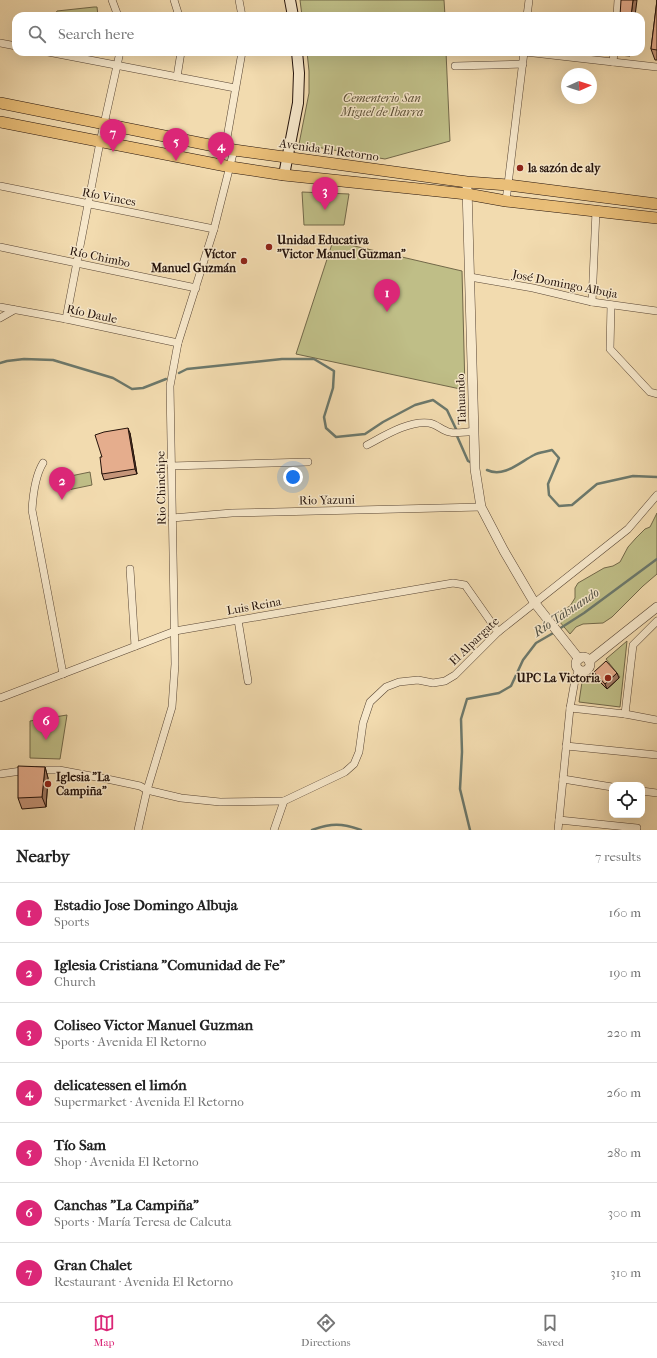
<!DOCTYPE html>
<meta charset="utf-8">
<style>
body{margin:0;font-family:"IM FELL French Canon",serif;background:#f2f2f2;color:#222}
.controls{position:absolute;right:12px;bottom:12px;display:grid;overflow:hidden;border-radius:8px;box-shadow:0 4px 16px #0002}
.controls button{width:36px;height:36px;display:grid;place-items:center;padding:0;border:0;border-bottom:1px solid #e0e0e0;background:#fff;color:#222;font:20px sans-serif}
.compass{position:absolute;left:561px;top:68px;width:36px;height:36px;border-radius:50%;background:#fff;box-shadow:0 4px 16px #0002;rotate:87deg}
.you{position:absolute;left:293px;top:477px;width:14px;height:14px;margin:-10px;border:3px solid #fff;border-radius:50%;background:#1a73e8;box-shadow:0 0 0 6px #1a73e833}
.badge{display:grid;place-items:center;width:26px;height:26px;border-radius:50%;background:#db2777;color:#fff;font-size:13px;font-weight:700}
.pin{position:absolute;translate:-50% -33px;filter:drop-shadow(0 1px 2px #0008)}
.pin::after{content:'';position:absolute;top:21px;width:14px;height:12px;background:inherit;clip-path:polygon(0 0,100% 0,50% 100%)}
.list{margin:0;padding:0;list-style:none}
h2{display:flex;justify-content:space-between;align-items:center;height:52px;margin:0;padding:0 16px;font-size:17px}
h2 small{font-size:13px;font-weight:400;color:#767676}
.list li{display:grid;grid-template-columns:26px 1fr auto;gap:12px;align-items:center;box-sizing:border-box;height:60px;padding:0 16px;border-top:1px solid #e0e0e0}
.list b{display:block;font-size:15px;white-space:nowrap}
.list p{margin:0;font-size:13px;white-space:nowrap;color:#767676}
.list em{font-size:13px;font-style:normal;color:#767676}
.icon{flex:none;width:22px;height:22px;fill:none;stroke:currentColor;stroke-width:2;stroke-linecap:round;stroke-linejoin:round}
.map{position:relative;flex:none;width:657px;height:830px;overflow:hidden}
.search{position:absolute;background:#fff;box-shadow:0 4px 16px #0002;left:12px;right:12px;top:12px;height:44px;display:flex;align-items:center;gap:10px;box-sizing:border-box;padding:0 14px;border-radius:12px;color:#767676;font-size:15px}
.sheet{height:472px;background:#fff}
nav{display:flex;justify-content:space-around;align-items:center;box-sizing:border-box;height:56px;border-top:1px solid #e0e0e0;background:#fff;font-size:11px;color:#767676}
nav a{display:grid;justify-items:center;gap:2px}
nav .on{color:#db2777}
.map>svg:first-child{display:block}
</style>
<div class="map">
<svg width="657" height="830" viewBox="0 0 657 830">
<rect width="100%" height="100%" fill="#f2dbaf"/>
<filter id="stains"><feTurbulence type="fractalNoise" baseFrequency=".005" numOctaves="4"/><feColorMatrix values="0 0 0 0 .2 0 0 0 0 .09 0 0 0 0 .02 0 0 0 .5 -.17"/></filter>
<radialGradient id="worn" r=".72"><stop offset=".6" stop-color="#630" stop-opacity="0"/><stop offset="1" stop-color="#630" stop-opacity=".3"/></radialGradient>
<!-- green -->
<g fill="#bfbe87" stroke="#726849">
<path d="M300,0H444L445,16H302Z"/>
<path d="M94,7H97L98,16H54L57,11Z"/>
<path d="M307,52H446L450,141L385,159L299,144L309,93V71Z"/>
<path d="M302,192L349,194L344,225H304Z"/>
<path d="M333,241L462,271L465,390L296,354Z"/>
<path d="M90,472L92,485L63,491L61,478Z"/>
<path d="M657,513V574L643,586L612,617L603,623L583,624L576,627L570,634L554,615L570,606L575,598V588L578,583L604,568L613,566L620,562L628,547L636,538L645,529L650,527Z"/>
<path d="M627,641L620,707L579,702L582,682L591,673L607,689L620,677L606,659Z"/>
<path d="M67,715L60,759L30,758V721Z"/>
</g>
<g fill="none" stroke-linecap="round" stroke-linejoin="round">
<!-- stream -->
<g stroke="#6c786b" stroke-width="2.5">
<path d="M0,363L7,361L24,359L53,360L113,378L132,389L143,388L166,379"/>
<path d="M179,373L187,369L282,359H314L334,371L333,388L324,417L326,428L336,437L365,434L383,422L415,405L433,400L447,410L456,429"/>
<path d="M457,436L468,461L470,462"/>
<path d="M487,470C504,478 520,462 534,455C539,452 546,452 552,450L559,458L548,484L549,495L559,506L572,505L597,484L633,476L657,477"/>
<path d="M559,629L584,613L657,559"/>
<path d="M312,830C331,823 342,823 361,830"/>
<path d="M470,830L460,789L462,752L461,719L467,699L499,693L511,686L523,660L536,643L555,632"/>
</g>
<defs>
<g id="minor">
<path d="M112,0L118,16"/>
<path d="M174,0L179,16"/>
<path d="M239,0L242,16"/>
<path d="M527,16L529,0"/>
<path d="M617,16L618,0"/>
<path d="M0,43L16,46"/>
<path d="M48,52L235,88"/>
<path d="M525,52L657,67"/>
<path d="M613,62L614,52"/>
<path d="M455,66L523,64"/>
<path d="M177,77L181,52"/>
<path d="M225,149L242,52"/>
<path d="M0,186L214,229"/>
<path d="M506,201L524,52"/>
<path d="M0,247L196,288"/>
<path d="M470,277L533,288L592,302L657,311"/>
<path d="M592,302L596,211"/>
<path d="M611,305L610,349L650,392L657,394"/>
<path d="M0,307L66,319L178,343"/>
<path d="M0,318L14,310"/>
<path d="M66,319L100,142L120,52"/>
<path d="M367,445C384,436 410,420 429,423C436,424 442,430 449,432C456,434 467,432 474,431"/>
<path d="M43,463C35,476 33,494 32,510L63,674"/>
<path d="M171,466L308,462"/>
<path d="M172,518L232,513L481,507"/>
<path d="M130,569L135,646"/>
<path d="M238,620L248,681"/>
<path d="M0,698L175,631L453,583L465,585L498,632"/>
<path d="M570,708L625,714L657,720"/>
<path d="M625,714L633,645L657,621"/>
<path d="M566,746L657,755"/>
<path d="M38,770H59L107,779L140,786L147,790L181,798L220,802L284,801"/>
<path d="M0,774L28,770"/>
<path d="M563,779L612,787"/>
<path d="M642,791L657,793"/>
<path d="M559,820L637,828"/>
<path d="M138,830L147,790L172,707L175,664L170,386L178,343L214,229L234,150"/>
<path d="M274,830L284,801L345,772L354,764L359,752L363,723L370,702L386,687L399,682L418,680L433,683L445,681L455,675L498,632L628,529L657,495"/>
<path d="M558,830L570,708L575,680L579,669"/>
</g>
<g id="tertiary">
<path d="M467,188L475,469L481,507L504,551L534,602L579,659"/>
<circle cx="583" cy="664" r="7"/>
<path d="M589,661L657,607"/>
</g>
<g id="secondary">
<path d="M290,0L293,16"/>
<path d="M284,175L298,103L299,73L297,52"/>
</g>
<g id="primary">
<path d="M0,103L234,150L467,182L508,185L657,204"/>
<path d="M0,122L231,167L284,175L467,194L506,201L657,218"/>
</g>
</defs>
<!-- minor casing -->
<use href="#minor" stroke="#584534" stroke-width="8"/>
<!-- tertiary casing -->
<use href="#tertiary" stroke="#584534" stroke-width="10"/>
<!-- secondary casing -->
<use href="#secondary" stroke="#25130b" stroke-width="12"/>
<!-- primary casing -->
<use href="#primary" stroke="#25130b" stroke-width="12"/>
<!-- minor -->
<use href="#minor" stroke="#f7e8cb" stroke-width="7"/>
<!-- tertiary -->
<use href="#tertiary" stroke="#f7e8cb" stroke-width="9"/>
<!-- secondary -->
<use href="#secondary" stroke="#f7e8cb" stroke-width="10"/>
<!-- primary -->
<use href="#primary" stroke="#e9be78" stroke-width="11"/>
</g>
<!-- wall -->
<g fill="#c59579" stroke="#25130b">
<path d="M657,0V60H655L651,49Z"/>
<path d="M618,52H631L630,56L619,55Z"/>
<path d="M130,433L137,474L104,480L102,474V457Z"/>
<path d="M594,672L619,678L607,689L596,678Z"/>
<path d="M45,767L48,778L46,807L22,809L18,798Z"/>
</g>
<!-- shaded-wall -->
<g fill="#a07963" stroke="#25130b">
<path d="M633,0H637L635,16H631Z"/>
<path d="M128,428L130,433L137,474L135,469Z"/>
<path d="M617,673L619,678L607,689L605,684Z"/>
<path d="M45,767L48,778L46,807L42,797Z"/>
</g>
<!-- building -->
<g fill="#e5ad8d" stroke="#25130b">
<path d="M621,0H633L631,16H620Z"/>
<path d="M657,0V50L651,49Z"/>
<path d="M128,428L135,469L102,474L100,457H102L95,435L104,432Z"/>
<path d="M606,661L617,673L605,684L594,672Z"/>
<path d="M18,766L45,767L42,797L18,798Z"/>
</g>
<!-- markers -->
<g fill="#8f2418" stroke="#f7e8cb" stroke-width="1.5">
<circle cx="520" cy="168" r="4"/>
<circle cx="269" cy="247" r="4"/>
<circle cx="244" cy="261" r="4"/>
<circle cx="608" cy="678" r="4"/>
<circle cx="48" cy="784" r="4"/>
</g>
<g text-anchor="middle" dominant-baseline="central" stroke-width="3" stroke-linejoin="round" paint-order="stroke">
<!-- park labels -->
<g font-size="12" font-style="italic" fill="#5b4f36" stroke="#f7e8cb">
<text x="382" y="98">Cementerio San<tspan x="382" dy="14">Miguel de Ibarra</tspan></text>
</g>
<!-- street labels -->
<g font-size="12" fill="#25130b" stroke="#f7e8cb">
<text transform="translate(329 150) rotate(8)">Avenida El Retorno</text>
<text transform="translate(109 197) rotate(11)">Río Vinces</text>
<text transform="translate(100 257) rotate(12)">Río Chimbo</text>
<text transform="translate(565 284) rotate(11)">José Domingo Albuja</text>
<text transform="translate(92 314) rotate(12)">Río Daule</text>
<text transform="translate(461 399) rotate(-92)">Tahuando</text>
<text transform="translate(161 488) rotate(-91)">Rio Chinchipe</text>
<text transform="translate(327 500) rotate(-1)">Rio Yazuni</text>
<text transform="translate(254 606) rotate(-10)">Luis Reina</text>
<text transform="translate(474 641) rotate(-44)">El Alpargate</text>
</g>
<!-- poi labels -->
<g font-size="12" font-weight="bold" fill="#25130b" stroke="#f7e8cb" text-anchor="start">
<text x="528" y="168">la sazón de aly</text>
<text x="277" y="240">Unidad Educativa<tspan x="277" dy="14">"Victor Manuel Guzman"</tspan></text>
<text x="236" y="254" text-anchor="end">Víctor<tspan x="236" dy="14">Manuel Guzmán</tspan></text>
<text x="600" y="678" text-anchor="end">UPC La Victoria</text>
<text x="56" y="777">Iglesia "La<tspan x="56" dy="14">Campiña"</tspan></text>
</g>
<!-- water labels -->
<g font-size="13" font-style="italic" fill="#4e4e43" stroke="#f7e8cb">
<text transform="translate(566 612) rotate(-34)">Río Tahuando</text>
</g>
</g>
<rect width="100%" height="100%" filter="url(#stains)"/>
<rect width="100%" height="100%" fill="url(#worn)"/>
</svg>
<div class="controls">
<button><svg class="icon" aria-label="locate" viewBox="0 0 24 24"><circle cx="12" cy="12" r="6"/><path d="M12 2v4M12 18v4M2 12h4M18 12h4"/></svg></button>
</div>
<svg class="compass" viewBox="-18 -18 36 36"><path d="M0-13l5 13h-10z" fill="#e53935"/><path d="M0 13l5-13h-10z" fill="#767676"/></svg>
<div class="you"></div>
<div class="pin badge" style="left:387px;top:312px">1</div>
<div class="pin badge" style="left:62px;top:500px">2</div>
<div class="pin badge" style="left:325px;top:210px">3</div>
<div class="pin badge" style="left:221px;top:165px">4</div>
<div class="pin badge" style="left:176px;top:161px">5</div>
<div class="pin badge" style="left:46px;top:740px">6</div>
<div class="pin badge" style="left:113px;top:152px">7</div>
<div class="search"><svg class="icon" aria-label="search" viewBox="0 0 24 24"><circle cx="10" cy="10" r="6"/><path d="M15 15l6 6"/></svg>Search here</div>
</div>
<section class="sheet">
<h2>Nearby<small>7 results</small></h2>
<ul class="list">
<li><span class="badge">1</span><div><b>Estadio Jose Domingo Albuja</b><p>Sports</p></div><em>160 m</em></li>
<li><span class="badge">2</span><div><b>Iglesia Cristiana &quot;Comunidad de Fe&quot;</b><p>Church</p></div><em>190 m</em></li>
<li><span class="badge">3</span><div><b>Coliseo Victor Manuel Guzman</b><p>Sports · Avenida El Retorno</p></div><em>220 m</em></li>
<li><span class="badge">4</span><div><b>delicatessen el limón</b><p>Supermarket · Avenida El Retorno</p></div><em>260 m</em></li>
<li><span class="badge">5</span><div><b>Tío Sam</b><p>Shop · Avenida El Retorno</p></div><em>280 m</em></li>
<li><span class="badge">6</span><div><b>Canchas &quot;La Campiña&quot;</b><p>Sports · María Teresa de Calcuta</p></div><em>300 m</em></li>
<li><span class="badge">7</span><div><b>Gran Chalet</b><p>Restaurant · Avenida El Retorno</p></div><em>310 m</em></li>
</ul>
</section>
<nav>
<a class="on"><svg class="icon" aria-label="map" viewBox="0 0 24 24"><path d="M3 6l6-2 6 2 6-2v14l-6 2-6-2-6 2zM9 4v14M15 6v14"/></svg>Map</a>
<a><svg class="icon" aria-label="directions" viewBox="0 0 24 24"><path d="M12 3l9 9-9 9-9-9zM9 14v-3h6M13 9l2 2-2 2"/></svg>Directions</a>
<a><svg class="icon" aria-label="saved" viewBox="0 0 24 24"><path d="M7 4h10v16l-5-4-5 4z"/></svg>Saved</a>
</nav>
